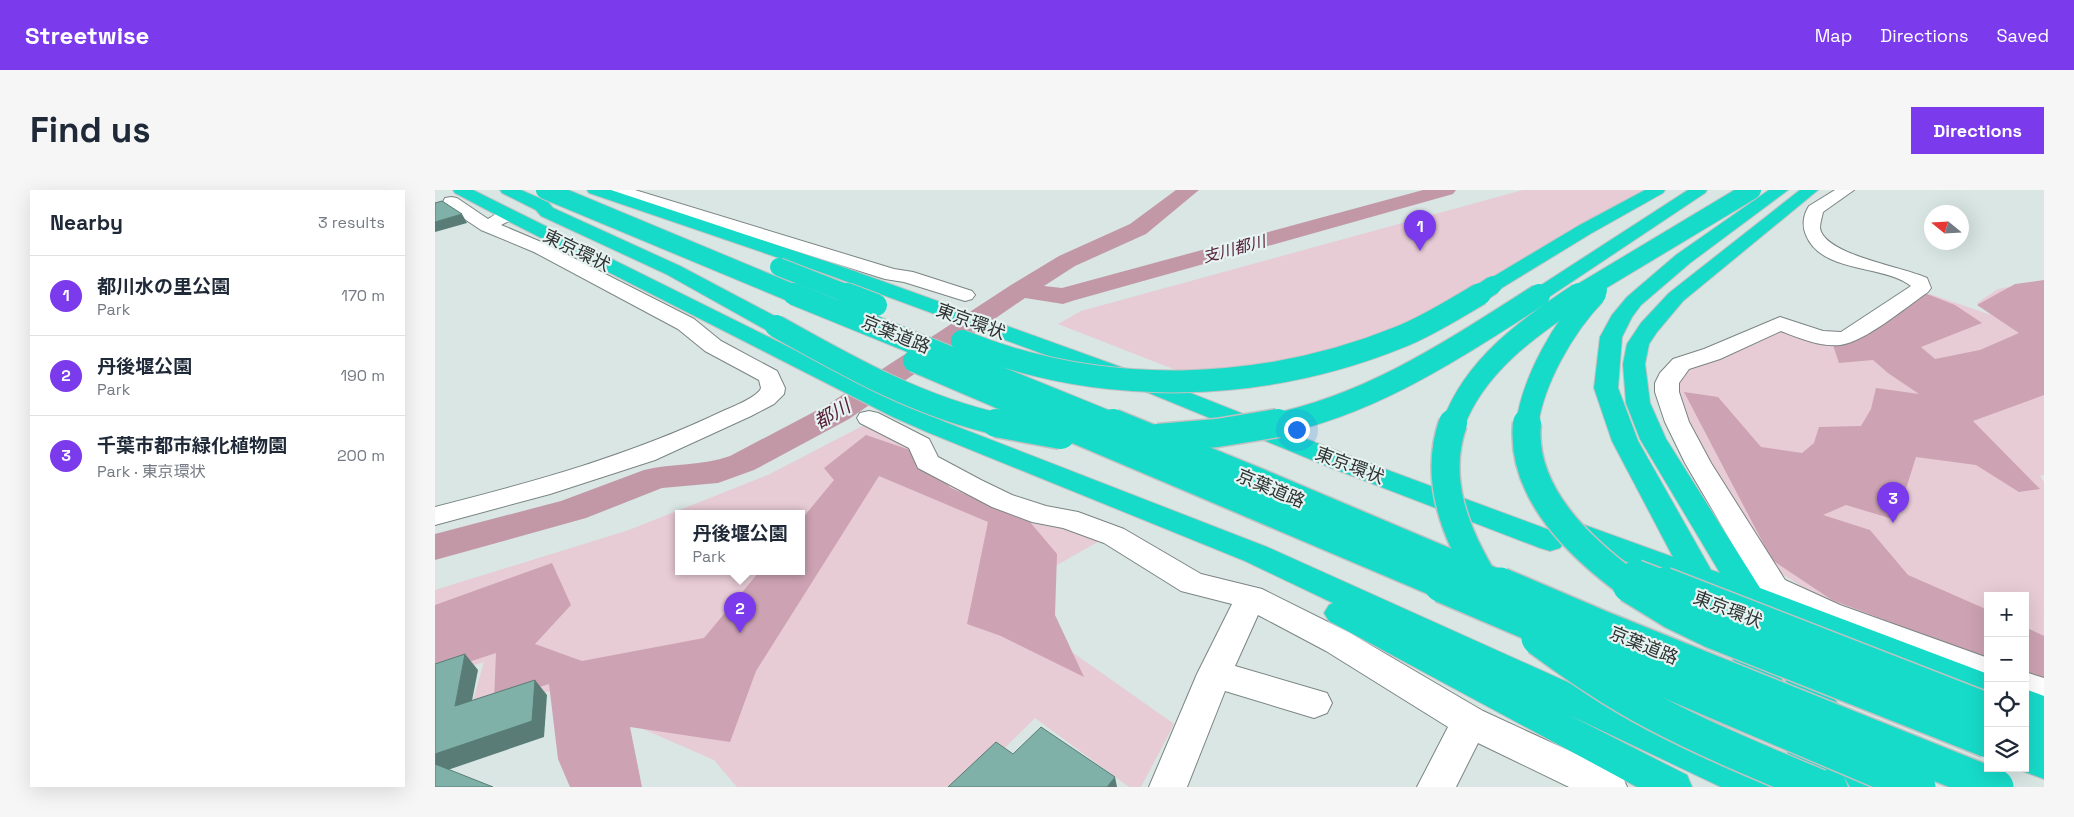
<!DOCTYPE html>
<meta charset="utf-8">
<style>
body{margin:0;font-family:"Space Grotesk","Noto Sans JP",sans-serif;background:#f6f6f7;color:#1f2937}
.controls{position:absolute;right:15px;bottom:15px;display:grid;overflow:hidden;border-radius:0px;box-shadow:0 5px 20px #0002}
.controls button{width:45px;height:45px;display:grid;place-items:center;padding:0;border:0;border-bottom:1px solid #e0e1e3;background:#fff;color:#1f2937;font:25px sans-serif}
.compass{position:absolute;left:1489px;top:15px;width:45px;height:45px;border-radius:50%;background:#fff;box-shadow:0 5px 20px #0002;rotate:288deg}
.you{position:absolute;left:861px;top:239px;width:18px;height:18px;margin:-12px;border:4px solid #fff;border-radius:50%;background:#1a73e8;box-shadow:0 0 0 8px #1a73e833}
.badge{display:grid;place-items:center;width:32px;height:32px;border-radius:50%;background:#7c3aed;color:#fff;font-size:16px;font-weight:700}
.pin{position:absolute;translate:-50% -41px;filter:drop-shadow(0 1px 2px #0008)}
.pin::after{content:'';position:absolute;top:26px;width:18px;height:15px;background:inherit;clip-path:polygon(0 0,100% 0,50% 100%)}
.popup{position:absolute;left:240px;top:320px;width:130px;height:65px;box-sizing:border-box;display:grid;place-content:center;border-radius:0px;background:#fff;filter:drop-shadow(0 1px 4px #0005);font-size:16px;white-space:nowrap;color:#747a83}
.popup b{font-size:19px;color:#1f2937}
.popup::after{content:'';position:absolute;left:50%;top:100%;margin-left:-10px;border:10px solid transparent;border-top-color:#fff}
.list{margin:0;padding:0;list-style:none}
h2{display:flex;justify-content:space-between;align-items:center;height:65px;margin:0;padding:0 20px;font-size:21px}
h2 small{font-size:16px;font-weight:400;color:#747a83}
.list li{display:grid;grid-template-columns:32px 1fr auto;gap:15px;align-items:center;box-sizing:border-box;height:80px;padding:0 20px;border-top:1px solid #e0e1e3}
.list b{display:block;font-size:19px;white-space:nowrap}
.list p{margin:0;font-size:16px;white-space:nowrap;color:#747a83}
.list em{font-size:16px;font-style:normal;color:#747a83}
.icon{flex:none;width:28px;height:28px;fill:none;stroke:currentColor;stroke-width:2;stroke-linecap:round;stroke-linejoin:round}
.map{position:relative;flex:none;width:1609px;height:597px;overflow:hidden;border-radius:0px}
header{display:flex;align-items:center;gap:30px;box-sizing:border-box;height:70px;padding:0 25px;background:#7c3aed;color:#fff}
header strong{font-size:24px}
nav{display:flex;gap:28px;margin-inline-start:auto;font-size:18px}
.intro{display:flex;align-items:center;justify-content:space-between;box-sizing:border-box;height:120px;padding:0 30px}
h1{margin:0;font-size:35px}
.button{padding:12px 22px;border-radius:0px;background:#7c3aed;color:#fff;font-size:18px;font-weight:700}
main{display:flex;gap:30px;padding:0 30px}
aside{flex:1;background:#fff;border-radius:0px;box-shadow:0 5px 20px #0002}
.map>svg:first-child{display:block}
</style>
<header>
<strong>Streetwise</strong>
<nav><a>Map</a><a>Directions</a><a>Saved</a></nav>
</header>
<div class="intro"><h1>Find us</h1><a class="button">Directions</a></div>
<main>
<aside>
<h2>Nearby<small>3 results</small></h2>
<ul class="list">
<li><span class="badge">1</span><div><b>都川水の里公園</b><p>Park</p></div><em>170 m</em></li>
<li><span class="badge">2</span><div><b>丹後堰公園</b><p>Park</p></div><em>190 m</em></li>
<li><span class="badge">3</span><div><b>千葉市都市緑化植物園</b><p>Park · 東京環状</p></div><em>200 m</em></li>
</ul>
</aside>
<div class="map">
<svg width="1609" height="597" viewBox="0 0 1609 597">
<rect width="100%" height="100%" fill="#d9e6e3"/>
<!-- green -->
<g fill="#e7cbd5" fill-rule="evenodd">
<path d="M1088,0H1208L981,132L871,170L800,179L746,182L623,134L646,121Z"/>
<path d="M1609,91V285L1605,286L1609,292V496L1590,489V406H1553V475L1398,416L1331,374L1247,229L1241,194L1246,183L1256,176L1349,139L1415,153L1495,104L1556,125L1542,113L1563,99Z"/>
<path d="M433,233L481,259L668,349L599,388L569,414L739,534L706,597H694L600,528L530,597H302L279,570L119,500L34,525L49,472L0,488V400L194,340L333,285ZM244,324H366V382H244Z"/>
</g>
<!-- forest -->
<g fill="#cda2b2">
<path d="M1609,90V205L1538,231L1605,299L1584,302L1541,275L1481,267L1461,330L1411,315L1388,325L1435,340L1473,385L1553,420V469L1397,410L1337,370L1249,202L1283,207L1326,257L1367,263L1379,253L1384,237L1426,236L1436,219L1441,198L1484,204L1453,183L1438,170L1404,173L1398,155L1487,102L1520,115L1547,133L1486,157L1500,169L1545,160L1584,143L1542,115L1580,94Z"/>
<path d="M431,245L475,260L516,298L595,332L622,364L620,425L649,487L566,446L532,434L553,332L444,286L321,481L295,552L195,537L207,597H135L123,569L114,494L59,511L61,463L0,483V415L117,373L136,415L100,454L147,471L269,448L324,382H366V330L399,290L389,278Z"/>
<path d="M1590,437L1609,446V490L1590,483Z"/>
</g>
<g fill="none" stroke-linecap="round" stroke-linejoin="round">
<!-- river -->
<path fill="#c298a7" fill-rule="evenodd" d="M741,0H764L711,44L640,76L609,96L627,98L988,0H1021L1018,4L637,111L628,114L590,108L414,229L319,280L283,293L227,298L151,328L0,370V344L126,311L209,280C237,273 267,276 295,266L392,215L576,95L624,66L695,34Z"/>
<defs>
<g id="minor">
<path d="M175,0H200L459,79L478,82L537,101L540,105L537,109L530,111L469,92L450,89L177,3Z"/>
<path d="M1400,0H1419L1388,22C1387,27 1385,33 1385,38C1389,65 1469,77 1492,88L1496,98L1493,102C1471,117 1430,152 1405,155C1385,157 1364,148 1346,141L1285,169L1254,179L1244,193V202L1254,232L1276,273L1350,390L1405,415L1553,468V496L1383,431L1328,406L1250,273L1230,232L1220,202V193L1225,183L1238,169L1269,159L1345,127L1388,141L1406,142L1476,96C1448,74 1387,84 1371,45C1367,36 1368,25 1374,16Z"/>
<path d="M16,7L22,8L53,29C61,24 68,19 78,21L81,25L78,29L66,35L111,54L259,129L286,151L342,181L350,198L349,204L339,214L316,226L220,270L115,304L0,335V317C99,292 196,265 288,221C297,217 323,207 326,198L324,190L270,161L243,139L99,62L46,40L10,16L8,12L10,8Z"/>
<path d="M434,221L443,223L494,249L503,267L546,290L577,305L611,316L643,322L689,339L766,384L827,399L915,443L1048,521L1187,585L1192,597H1134L1043,553L1021,597H982L1013,537L891,461L823,425L800,476L892,503L897,513L892,523L879,528L790,501L752,597H714L762,484L797,414L746,401L669,353L628,338L597,332L557,317L483,278L474,258L425,233L422,228L425,223Z"/>
<path d="M1590,482L1609,488V517L1590,511Z"/>
</g>
<g id="highway">
<path d="M18,0H38L408,184L510,232L832,357L1339,585L1344,597H1286L1134,525L1252,585L1257,597H1202L894,431L889,423L894,415L898,413L810,371L492,242L458,227L71,30L20,3Z"/>
<path d="M65,0H86L113,12L118,18L245,76L349,131L352,136L349,141L341,142L333,141L231,84L106,26L101,20L67,3Z"/>
<path d="M152,0H176L405,76L730,193L912,265L1117,341L1115,338L1120,331L1130,328L1238,367L1177,251L1159,198L1165,147L1177,125L1192,107L1241,65L1334,0H1353L1255,73L1206,115L1197,127L1187,147L1183,198L1203,251L1276,380L1285,383L1205,249L1191,213L1188,174L1192,154L1206,133L1234,103L1365,0H1383L1248,111L1222,142L1214,154L1210,174L1215,213L1231,249L1325,398L1553,484V513L1321,421L1317,423L1306,419C1297,404 1272,407 1258,403L1254,395L1128,348L1130,351L1125,358L1115,361L1105,358L894,277L714,203L391,84L154,3Z"/>
<path d="M1210,0H1230L1228,3L1155,44L1065,99L1058,101L1051,99L1048,95L1051,91L1143,36Z"/>
<path d="M1253,0H1272L1270,3L1111,109L1104,111L1097,109L1094,105L1097,101Z"/>
<path d="M1300,432L1312,435L1402,576L1336,466L1341,457L1353,453L1365,457L1450,585L1455,597H1415L1409,587L1413,597H1373L1283,444L1288,435Z"/>
<path d="M1590,499L1609,506V589L1579,578H1590Z"/>
</g>
</defs>
<!-- minor casing -->
<use href="#minor" stroke="#7a8583" stroke-width="2"/>
<!-- highway casing -->
<use href="#highway" stroke="#c0c2c2" stroke-width="2"/>
<!-- minor -->
<use href="#minor" fill="#fff" fill-rule="evenodd"/>
<!-- highway -->
<use href="#highway" fill="#17dbc9" fill-rule="evenodd"/>
<defs>
<g id="highway-bridge-far3">
<path d="M110,0L362,105"/>
<path d="M344,77L415,105"/>
<path d="M1043,105L1058,95"/>
<path d="M1142,105L1317,0"/>
<path d="M1159,105L1163,100"/>
</g>
<g id="highway-bridge-far2">
<path d="M359,104L681,235"/>
<path d="M412,104L441,115"/>
<path d="M341,136C414,177 484,217 567,235"/>
<path d="M527,151C666,208 827,203 965,147C993,136 1019,119 1045,104"/>
<path d="M479,171L629,235"/>
<path d="M836,235C937,215 1019,159 1104,105"/>
<path d="M1018,235C1039,176 1094,137 1144,104"/>
<path d="M1092,235C1098,190 1129,136 1160,104"/>
</g>
<g id="highway-bridge-far1">
<path d="M561,233L626,245"/>
<path d="M626,233L1010,396"/>
<path d="M678,233L825,293L1068,396"/>
<path d="M1018,233C998,289 1021,345 1050,392"/>
<path d="M1092,233C1085,303 1146,359 1197,396"/>
<path d="M723,248L782,243L843,233"/>
<path d="M1201,384L1232,396"/>
</g>
<g id="highway-bridge">
<path d="M1007,395L1483,597"/>
<path d="M1065,395L1166,438L1561,597"/>
<path d="M1195,395L1239,422L1278,441L1553,550"/>
<path d="M1229,395L1553,521"/>
<path d="M1104,448C1141,475 1179,502 1220,523C1273,551 1329,574 1384,597"/>
</g>
</defs>
<!-- highway-bridge-far3 casing -->
<use href="#highway-bridge-far3" stroke="#c0c2c2" stroke-width="20" stroke-linecap="butt"/>
<!-- highway-bridge-far2 casing -->
<use href="#highway-bridge-far2" stroke="#c0c2c2" stroke-width="24" stroke-linecap="butt"/>
<!-- highway-bridge-far1 casing -->
<use href="#highway-bridge-far1" stroke="#c0c2c2" stroke-width="31" stroke-linecap="butt"/>
<!-- highway-bridge casing -->
<use href="#highway-bridge" stroke="#c0c2c2" stroke-width="38" stroke-linecap="butt"/>
<!-- highway-bridge-far3 -->
<use href="#highway-bridge-far3" stroke="#17dbc9" stroke-width="18"/>
<!-- highway-bridge-far2 -->
<use href="#highway-bridge-far2" stroke="#17dbc9" stroke-width="22"/>
<!-- highway-bridge-far1 -->
<use href="#highway-bridge-far1" stroke="#17dbc9" stroke-width="28"/>
<!-- highway-bridge -->
<use href="#highway-bridge" stroke="#17dbc9" stroke-width="35"/>
</g>
<!-- shaded-wall -->
<g fill="#597c76">
<path d="M27,24L32,33L0,42V32Z"/>
<path d="M30,464L43,480L33,531L20,516Z"/>
<path d="M100,490L112,505L109,547L1,584L0,583V564Z"/>
<path d="M680,587L682,597H672Z"/>
</g>
<!-- building -->
<g fill="#7fb1a9" stroke="#597c76">
<path d="M7,11L27,24L0,32V13Z"/>
<path d="M30,464L20,516L100,490L97,531L0,564V474Z"/>
<path d="M606,537L680,587L672,597H513L561,552L578,564Z"/>
<path d="M0,574L58,597H0Z"/>
</g>
<g text-anchor="middle" dominant-baseline="central" stroke-width="4.5" stroke-linejoin="round" paint-order="stroke">
<!-- far-water labels -->
<g font-size="16" font-style="italic" fill="#562139" stroke="#e6f3f0">
<text transform="translate(799 59) rotate(-15)">支川都川</text>
</g>
<!-- street labels -->
<g font-size="18" fill="#2e3333" stroke="#e6f3f0">
<text transform="translate(142 60) rotate(26)">東京環状</text>
<text transform="translate(536 131) rotate(20)">東京環状</text>
<text transform="translate(461 144) rotate(22)">京葉道路</text>
<text transform="translate(915 275) rotate(21)">東京環状</text>
<text transform="translate(836 298) rotate(23)">京葉道路</text>
<text transform="translate(1293 419) rotate(21)">東京環状</text>
<text transform="translate(1209 455) rotate(22)">京葉道路</text>
</g>
<!-- water labels -->
<g font-size="19" font-style="italic" fill="#562139" stroke="#e6f3f0">
<text transform="translate(397 224) rotate(-30)">都川</text>
</g>
</g>
</svg>
<div class="controls">
<button>+</button>
<button>−</button>
<button><svg class="icon" aria-label="locate" viewBox="0 0 24 24"><circle cx="12" cy="12" r="6"/><path d="M12 2v4M12 18v4M2 12h4M18 12h4"/></svg></button>
<button><svg class="icon" aria-label="layers" viewBox="0 0 24 24"><path d="M12 4l9 5-9 5-9-5zM3 14l9 5 9-5"/></svg></button>
</div>
<svg class="compass" viewBox="-18 -18 36 36"><path d="M0-13l5 13h-10z" fill="#e53935"/><path d="M0 13l5-13h-10z" fill="#747a83"/></svg>
<div class="you"></div>
<div class="pin badge" style="left:985px;top:61px">1</div>
<div class="pin badge" style="left:305px;top:443px">2</div>
<div class="popup"><b>丹後堰公園</b>Park</div>
<div class="pin badge" style="left:1458px;top:333px">3</div>
</div>
</main>
